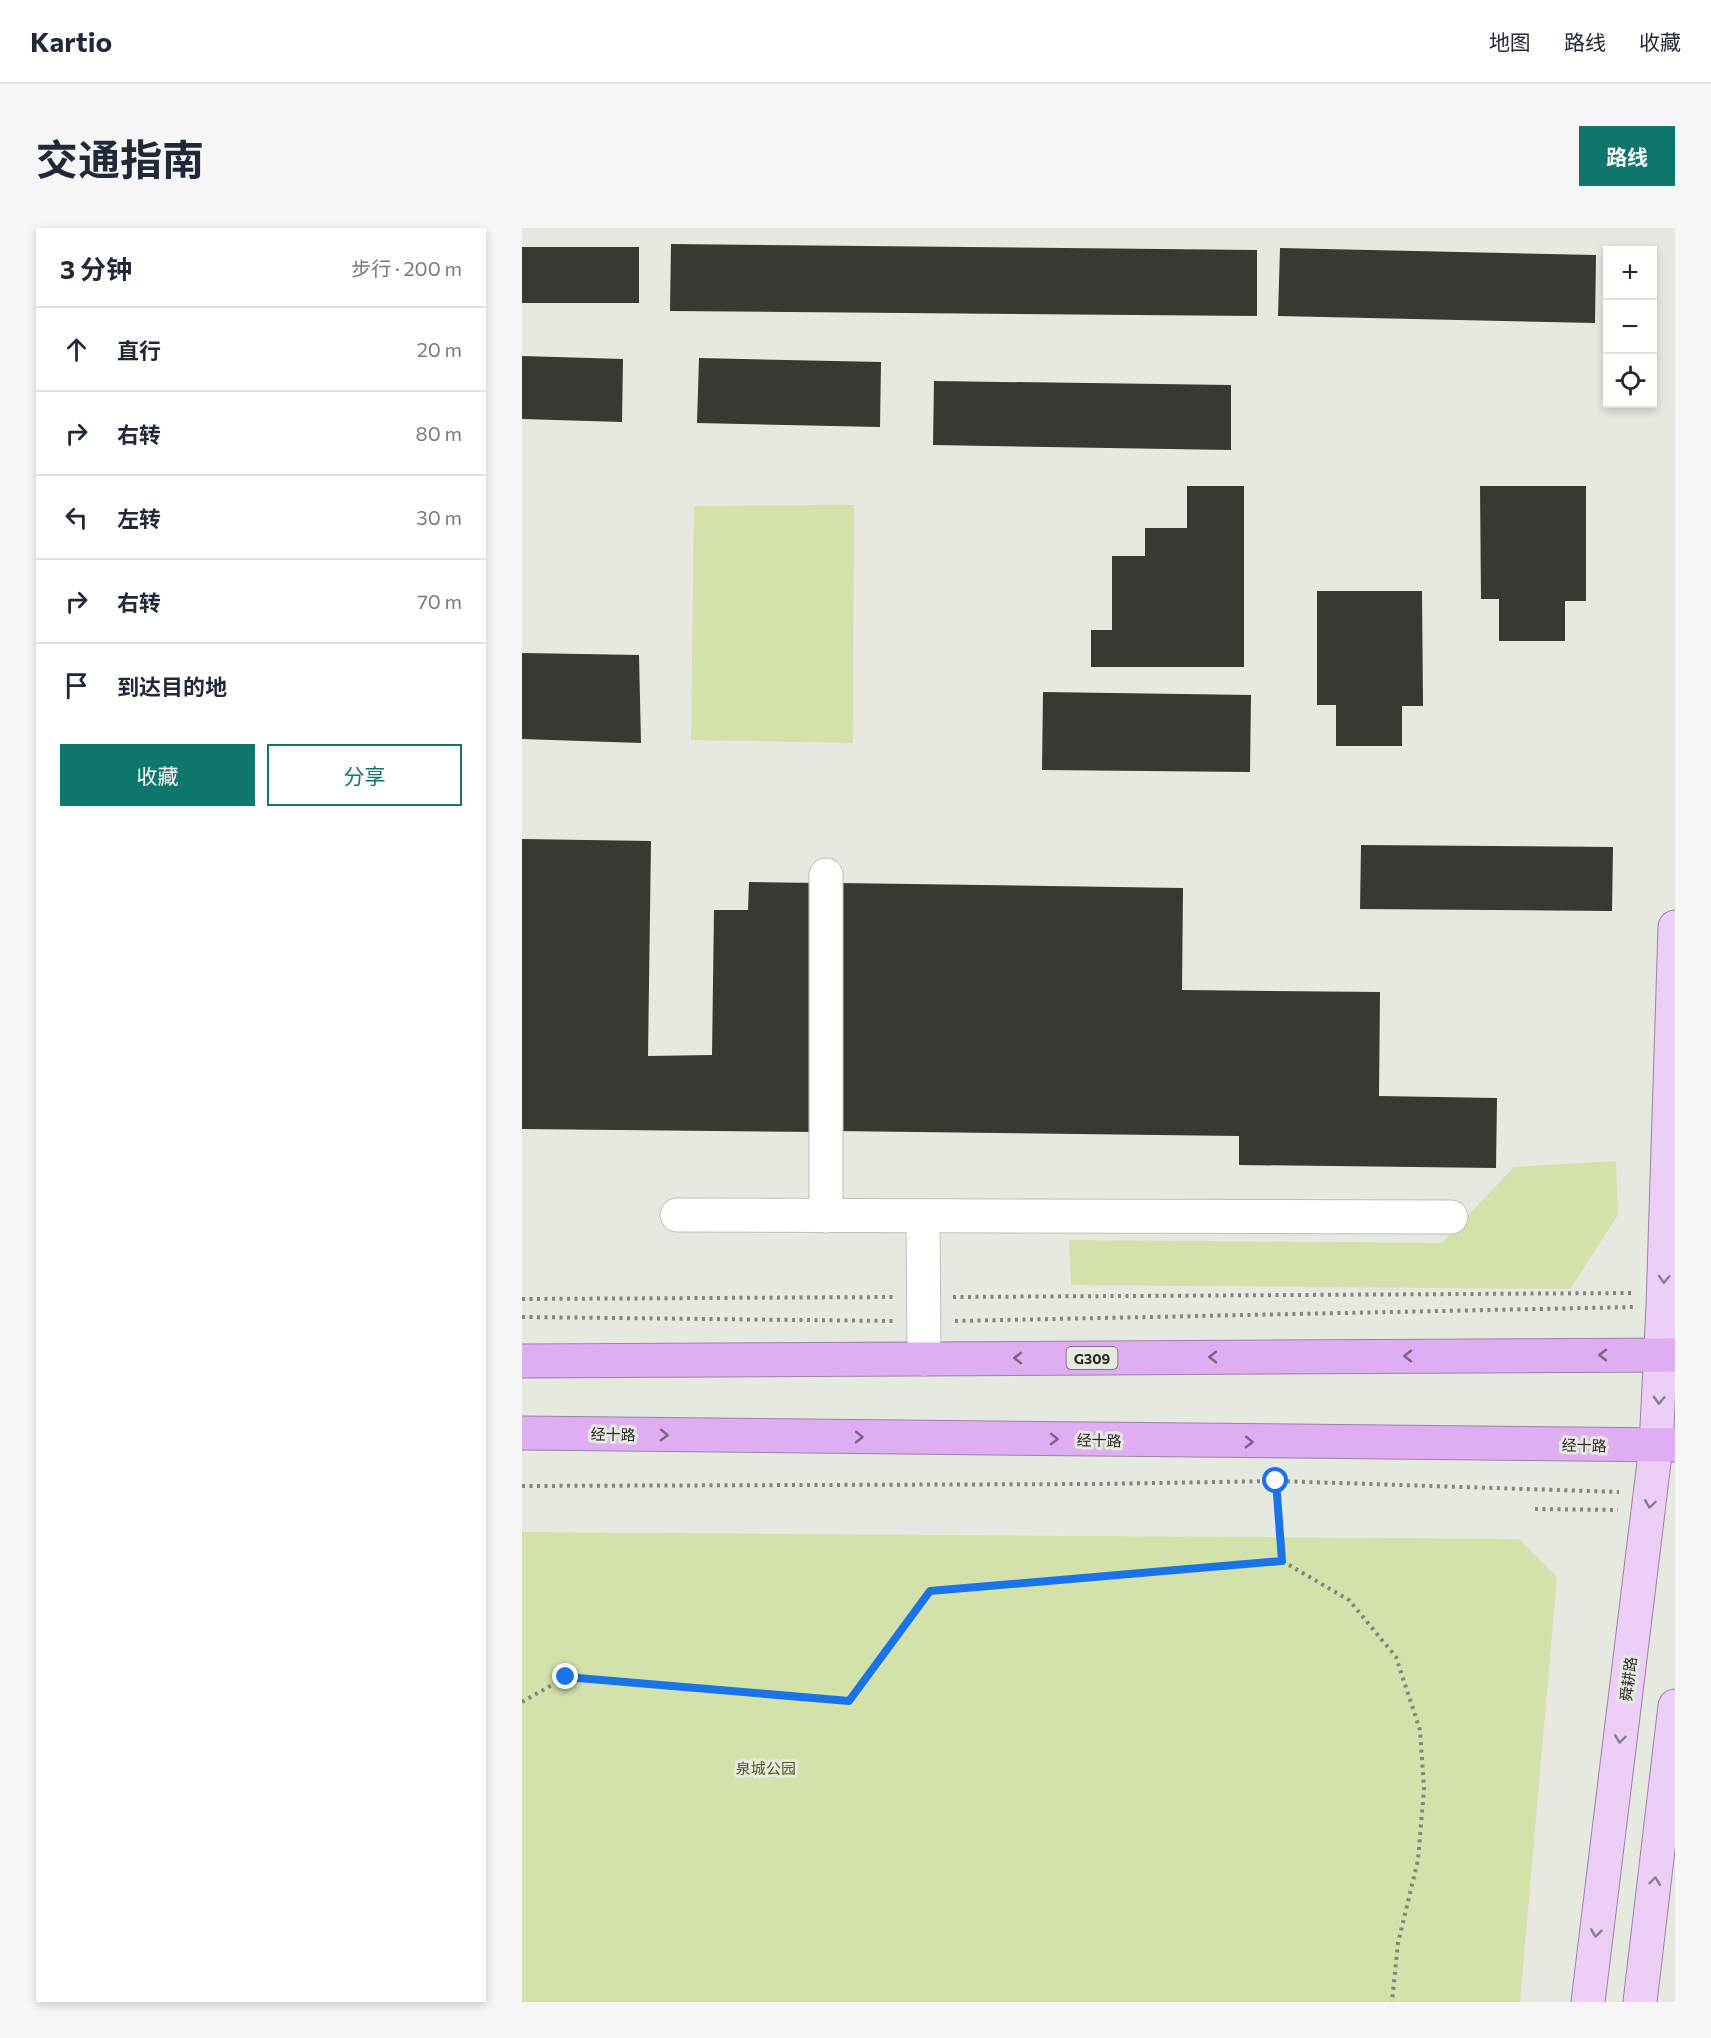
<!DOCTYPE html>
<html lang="zh">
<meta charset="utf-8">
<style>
body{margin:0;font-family:Commissioner,"Noto Sans SC",sans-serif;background:#f6f6f7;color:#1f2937}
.controls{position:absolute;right:18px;top:18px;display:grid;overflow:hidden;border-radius:0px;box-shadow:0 3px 9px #0003}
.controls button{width:54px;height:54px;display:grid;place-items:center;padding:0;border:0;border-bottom:2px solid #e0e1e3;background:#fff;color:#1f2937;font:30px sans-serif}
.stop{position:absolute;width:18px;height:18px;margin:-14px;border:4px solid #1a73e8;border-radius:50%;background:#fff}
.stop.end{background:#1a73e8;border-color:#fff;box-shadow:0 2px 6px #0008}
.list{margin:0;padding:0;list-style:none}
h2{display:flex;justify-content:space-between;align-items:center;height:78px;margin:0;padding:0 24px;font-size:26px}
h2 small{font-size:20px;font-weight:400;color:#747a83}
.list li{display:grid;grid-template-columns:39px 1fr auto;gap:18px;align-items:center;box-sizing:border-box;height:84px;padding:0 24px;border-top:2px solid #e0e1e3}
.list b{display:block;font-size:22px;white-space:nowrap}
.list em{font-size:20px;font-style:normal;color:#747a83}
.actions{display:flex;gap:12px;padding:18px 24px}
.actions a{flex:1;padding:14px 0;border:2px solid #0f766e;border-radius:0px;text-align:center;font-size:21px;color:#0f766e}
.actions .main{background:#0f766e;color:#fff}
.icon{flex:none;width:33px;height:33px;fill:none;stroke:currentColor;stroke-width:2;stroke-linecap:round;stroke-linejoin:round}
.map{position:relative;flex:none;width:1153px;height:1774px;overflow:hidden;border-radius:0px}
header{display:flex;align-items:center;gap:36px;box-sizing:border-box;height:84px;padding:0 30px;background:#fff;border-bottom:2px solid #e0e1e3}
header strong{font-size:28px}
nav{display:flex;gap:33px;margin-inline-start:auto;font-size:21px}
.intro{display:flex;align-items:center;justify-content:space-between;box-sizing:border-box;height:144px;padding:0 36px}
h1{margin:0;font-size:42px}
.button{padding:15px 27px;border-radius:0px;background:#0f766e;color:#fff;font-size:21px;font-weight:700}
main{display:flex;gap:36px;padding:0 36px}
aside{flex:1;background:#fff;border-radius:0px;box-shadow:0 3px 9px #0003}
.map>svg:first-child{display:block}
</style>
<header>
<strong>Kartio</strong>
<nav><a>地图</a><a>路线</a><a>收藏</a></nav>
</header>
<div class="intro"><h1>交通指南</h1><a class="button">路线</a></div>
<main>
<aside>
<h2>3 分钟<small>步行 · 200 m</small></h2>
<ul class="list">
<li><svg class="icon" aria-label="ahead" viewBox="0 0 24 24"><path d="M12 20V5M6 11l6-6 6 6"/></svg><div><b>直行</b></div><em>20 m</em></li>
<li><svg class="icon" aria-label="right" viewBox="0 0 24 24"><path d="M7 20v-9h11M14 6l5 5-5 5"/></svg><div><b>右转</b></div><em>80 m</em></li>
<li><svg class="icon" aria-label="left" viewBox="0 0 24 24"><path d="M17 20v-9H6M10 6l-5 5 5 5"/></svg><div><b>左转</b></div><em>30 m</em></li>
<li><svg class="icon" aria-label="right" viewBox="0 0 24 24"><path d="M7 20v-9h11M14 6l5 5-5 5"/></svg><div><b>右转</b></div><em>70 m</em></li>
<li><svg class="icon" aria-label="arrive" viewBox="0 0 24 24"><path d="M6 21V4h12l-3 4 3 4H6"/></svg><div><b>到达目的地</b></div></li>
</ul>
<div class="actions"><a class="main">收藏</a><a>分享</a></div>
</aside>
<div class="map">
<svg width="1153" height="1774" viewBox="0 0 1153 1774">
<rect width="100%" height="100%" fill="#e6e9e0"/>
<!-- green -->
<g fill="#d2e2aa">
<path d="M332,277L331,515L169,512L172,278Z"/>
<path d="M1094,933L1096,987L1048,1061L549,1057L547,1012L920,1015L992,939Z"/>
<path d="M0,1304L997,1311L1035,1349L998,1774H0Z"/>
</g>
<!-- building -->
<g fill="#373932">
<path d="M149,16L735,22V88L148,83Z"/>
<rect x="0" y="19" width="117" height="56"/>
<path d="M758,20L1074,27L1073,95L756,88Z"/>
<path d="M0,128L101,131L100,194L0,191Z"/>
<path d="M177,130L359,134L358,199L175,195Z"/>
<path d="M412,153L709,157V222L411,217Z"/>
<path d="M665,258H722V439H569V402H590V328H623V300H665Z"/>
<path d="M958,258H1064V373H1043V413H977V371H959Z"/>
<path d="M795,363H900L901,478H880V518H814V477H795Z"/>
<path d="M0,425L117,427L119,515L0,511Z"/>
<path d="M521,464L729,467L728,544L520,542Z"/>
<path d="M0,611L129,613L126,828L190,827L192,682H226L227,654L299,655L296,904L0,901Z"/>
<path d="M839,617L1091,619L1090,683L838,681Z"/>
<path d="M316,655L661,660L660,762L858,764L857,868L975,870L974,940L717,937V908L313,903Z"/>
</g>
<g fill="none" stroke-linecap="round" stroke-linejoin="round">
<defs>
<g id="minor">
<path d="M155,987L929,989"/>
<path d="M304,988V647"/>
<path d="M401,988L402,1131"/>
</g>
<g id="major">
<path d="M1066,1774L1134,1218L1141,1079L1153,699"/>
<path d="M1118,1774L1153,1478"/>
</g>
<g id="highway">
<path d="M0,1133L1153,1127"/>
<path d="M0,1205L1153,1217"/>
</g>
</defs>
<!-- minor casing -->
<use href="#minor" stroke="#bdc0b8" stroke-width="35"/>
<!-- major casing -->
<use href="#major" stroke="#9f7faa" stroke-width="35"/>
<!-- highway casing -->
<use href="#highway" stroke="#9f7faa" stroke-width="35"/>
<!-- path -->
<g stroke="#83857f" stroke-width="4" stroke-dasharray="3 4.5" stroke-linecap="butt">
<path d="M431,1069L1110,1065"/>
<path d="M0,1071L372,1069"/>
<path d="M0,1089L371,1093"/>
<path d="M433,1093L1112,1079"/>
<path d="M753,1242L760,1333"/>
<path d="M0,1258L573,1256L754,1253L1097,1264"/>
<path d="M1013,1281L1096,1282"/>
<path d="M0,1474L44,1449L327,1473L408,1363L760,1333L827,1372L874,1429L898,1502L902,1561L896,1632L876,1715L870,1774"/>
</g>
<!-- minor -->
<use href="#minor" stroke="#fff" stroke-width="33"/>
<!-- major -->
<use href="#major" stroke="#eccef7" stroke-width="33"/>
<!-- highway -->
<use href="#highway" stroke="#dfadf1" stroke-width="33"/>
</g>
<!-- one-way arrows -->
<defs><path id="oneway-chevron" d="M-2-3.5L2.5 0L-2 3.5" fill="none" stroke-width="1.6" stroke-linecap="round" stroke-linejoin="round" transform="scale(1.5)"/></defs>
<g stroke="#8a7c8e">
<use href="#oneway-chevron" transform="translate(1142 1051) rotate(92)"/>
<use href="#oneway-chevron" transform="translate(1137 1172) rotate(93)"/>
<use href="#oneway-chevron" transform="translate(1128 1276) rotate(98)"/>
<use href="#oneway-chevron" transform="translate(1098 1511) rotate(97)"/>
<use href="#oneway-chevron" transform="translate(1133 1653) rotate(-83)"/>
<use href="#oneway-chevron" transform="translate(1074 1705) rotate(97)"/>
</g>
<g stroke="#7a6481">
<use href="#oneway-chevron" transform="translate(1081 1127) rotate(180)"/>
<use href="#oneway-chevron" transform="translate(886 1128) rotate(180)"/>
<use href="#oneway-chevron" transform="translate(691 1129) rotate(180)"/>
<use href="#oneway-chevron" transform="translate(496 1130) rotate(180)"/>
<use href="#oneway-chevron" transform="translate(142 1207) rotate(1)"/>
<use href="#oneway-chevron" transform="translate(337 1209) rotate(1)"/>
<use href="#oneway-chevron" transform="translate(532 1211) rotate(1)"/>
<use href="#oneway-chevron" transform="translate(727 1214) rotate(1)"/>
</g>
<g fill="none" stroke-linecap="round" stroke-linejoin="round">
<!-- route -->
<path stroke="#1a73e8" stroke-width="8" d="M44,1449L327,1473L408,1363L760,1333L754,1253"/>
</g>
<g text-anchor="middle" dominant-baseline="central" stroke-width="6" stroke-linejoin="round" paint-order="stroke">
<!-- shield labels -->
<rect fill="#e6e9e0" stroke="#61635d" stroke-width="1.5" x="544.5" y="1119" width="51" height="22" rx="4.5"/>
<g font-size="14" font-weight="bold" fill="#282925">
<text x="570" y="1130">G309</text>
</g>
<!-- street labels -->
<g font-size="15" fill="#282925" stroke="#e6e9e0">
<text transform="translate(91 1206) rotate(1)">经十路</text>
<text transform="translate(577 1212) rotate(1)">经十路</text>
<text transform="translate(1062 1217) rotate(1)">经十路</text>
<text transform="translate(1106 1451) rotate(-83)">舜耕路</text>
</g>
<!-- park labels -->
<g font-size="15" fill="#4c5a1b" stroke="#e6e9e0">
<text x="244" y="1540">泉城公园</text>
</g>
</g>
</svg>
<div class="controls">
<button>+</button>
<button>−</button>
<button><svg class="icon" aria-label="locate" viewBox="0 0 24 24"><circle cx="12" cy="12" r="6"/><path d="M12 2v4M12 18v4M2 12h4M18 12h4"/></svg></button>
</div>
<div class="stop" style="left:754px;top:1253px"></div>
<div class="stop end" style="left:44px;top:1449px"></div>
</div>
</main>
